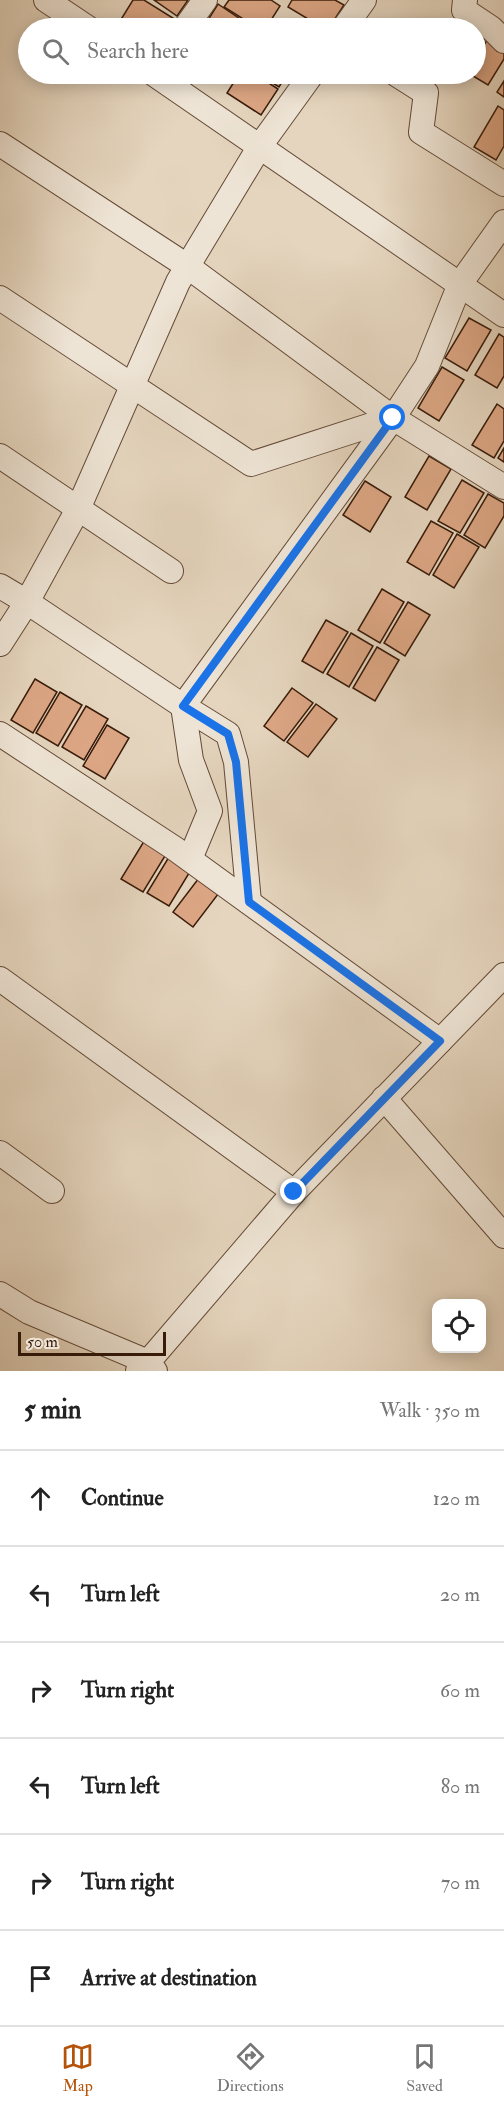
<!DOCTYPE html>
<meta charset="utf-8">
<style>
body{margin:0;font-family:"IM FELL Double Pica",serif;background:#f6f6f6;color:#222}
.controls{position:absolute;right:18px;bottom:18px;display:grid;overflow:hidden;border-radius:12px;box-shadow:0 3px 15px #0003}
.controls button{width:54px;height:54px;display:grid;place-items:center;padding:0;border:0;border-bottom:2px solid #e0e0e0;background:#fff;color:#222;font:30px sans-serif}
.scale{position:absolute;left:18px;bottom:15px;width:148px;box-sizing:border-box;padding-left:6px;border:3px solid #391b0a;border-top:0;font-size:16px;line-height:21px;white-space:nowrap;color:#391b0a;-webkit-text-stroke:4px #eee4d5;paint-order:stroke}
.stop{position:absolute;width:18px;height:18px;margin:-14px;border:4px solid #1a73e8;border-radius:50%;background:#fff}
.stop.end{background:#1a73e8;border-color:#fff;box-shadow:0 2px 6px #0008}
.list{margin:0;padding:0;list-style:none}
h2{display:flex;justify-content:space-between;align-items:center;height:78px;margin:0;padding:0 24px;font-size:26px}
h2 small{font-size:20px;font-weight:400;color:#767676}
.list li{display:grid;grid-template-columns:39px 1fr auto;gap:18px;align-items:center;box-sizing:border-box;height:96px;padding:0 24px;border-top:2px solid #e0e0e0}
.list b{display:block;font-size:22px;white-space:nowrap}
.list em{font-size:20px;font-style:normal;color:#767676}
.icon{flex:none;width:33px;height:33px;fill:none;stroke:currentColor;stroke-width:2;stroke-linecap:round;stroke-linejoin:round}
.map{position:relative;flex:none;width:504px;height:1371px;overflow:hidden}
.search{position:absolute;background:#fff;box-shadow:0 3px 15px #0003;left:18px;right:18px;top:18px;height:66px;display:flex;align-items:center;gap:15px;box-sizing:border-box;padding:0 21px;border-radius:33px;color:#767676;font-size:22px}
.sheet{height:654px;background:#fff}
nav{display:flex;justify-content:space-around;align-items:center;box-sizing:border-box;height:84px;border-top:2px solid #e0e0e0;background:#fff;font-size:16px;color:#767676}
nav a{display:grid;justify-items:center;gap:3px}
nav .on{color:#b45309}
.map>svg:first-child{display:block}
</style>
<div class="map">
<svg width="504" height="1371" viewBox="0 0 504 1371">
<rect width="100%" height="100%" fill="#e5d5be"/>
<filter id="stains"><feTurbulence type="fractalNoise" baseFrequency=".00333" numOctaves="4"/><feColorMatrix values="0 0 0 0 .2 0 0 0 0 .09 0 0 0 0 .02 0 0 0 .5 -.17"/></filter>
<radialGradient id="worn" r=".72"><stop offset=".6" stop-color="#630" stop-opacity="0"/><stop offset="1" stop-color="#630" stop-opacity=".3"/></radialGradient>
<!-- building -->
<g fill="#dca684" stroke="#391b0a" stroke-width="1.5">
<path d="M133,0H144L176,20L170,28H131L120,21Z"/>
<path d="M154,0H188L177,16Z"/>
<path d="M229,0H271L280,6L266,28H258L224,7Z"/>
<path d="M292,0H335L344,5L329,28H323L288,7Z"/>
<path d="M218,4L252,27L251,28H203Z"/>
<path d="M457,20L473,28H452Z"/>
<path d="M476,30L486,36L476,53Z"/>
<path d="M487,40L504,50V59L488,85L473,76L481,63L476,60Z"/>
<path d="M205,74H223L217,81Z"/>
<path d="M239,74H255L278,89L261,115L227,93Z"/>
<path d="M258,74H287L279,87Z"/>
<path d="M504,81V97L497,92Z"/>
<path d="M498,106L504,110V146L496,160L474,147Z"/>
<path d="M469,318L491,330L467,371L445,358Z"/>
<path d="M499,334L504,337V376L497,388L475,375Z"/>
<path d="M442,367L464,380L439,421L418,408Z"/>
<path d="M497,404L504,409V441L494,458L472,445Z"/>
<path d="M504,448V462L498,458Z"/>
<path d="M429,456L451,469L427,510L405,497Z"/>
<path d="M462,480L484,493L460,533L438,521Z"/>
<path d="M365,481L391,497L370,532L343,515Z"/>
<path d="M488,494L504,503V516L485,548L464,535Z"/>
<path d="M431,521L453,533L429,575L407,562Z"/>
<path d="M457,534L479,547L454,588L433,575Z"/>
<path d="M382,589L404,602L380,643L358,630Z"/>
<path d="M408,602L430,615L405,656L384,643Z"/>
<path d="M326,620L348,632L323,673L302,661Z"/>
<path d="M351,633L373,646L349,687L327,674Z"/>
<path d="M377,647L399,660L375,701L353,688Z"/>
<path d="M35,679L57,692L33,733L11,720Z"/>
<path d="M292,688L313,703L284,741L264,726Z"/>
<path d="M60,692L82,705L58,746L36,733Z"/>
<path d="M316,704L337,719L308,757L287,742Z"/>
<path d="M86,706L108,719L84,760L62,747Z"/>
<path d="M107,725L129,738L105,779L83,766Z"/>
<path d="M146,838L168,851L143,892L121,879Z"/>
<path d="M172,852L194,865L169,906L147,893Z"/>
<path d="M202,874L222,889L193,927L173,912Z"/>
</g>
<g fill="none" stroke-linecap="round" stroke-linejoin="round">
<defs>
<g id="minor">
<path d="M46,0L88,28"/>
<path d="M465,0L464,10L491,28L504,41"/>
<path d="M185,28L205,0"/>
<path d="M344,28L364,0"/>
<path d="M154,74L504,315"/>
<path d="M396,74L426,93L421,132L504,184"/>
<path d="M0,144L187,266L393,418L504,487"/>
<path d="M0,298L251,464L393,418"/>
<path d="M0,456L171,571"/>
<path d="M0,586L27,602L78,509L178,282L260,146L312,74"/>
<path d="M0,644L27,602L183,706L393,418L427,366L460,284L504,222"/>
<path d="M183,706L228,734L236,762L249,902"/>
<path d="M183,706L191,760L210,811L190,859"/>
<path d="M0,734L174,848L440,1041"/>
<path d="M0,979L294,1192"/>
<path d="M384,1098L504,1236"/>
<path d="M0,1153L52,1191"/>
<path d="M0,1294L29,1312L148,1362L138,1371"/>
<path d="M155,1371L148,1362L294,1192L504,975"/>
</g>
</defs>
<!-- minor casing -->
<use href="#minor" stroke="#644a37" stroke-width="26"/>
<!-- minor -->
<use href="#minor" stroke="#eee4d5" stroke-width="24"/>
</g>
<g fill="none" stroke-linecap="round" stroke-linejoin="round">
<!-- route -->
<path stroke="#1a73e8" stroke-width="8" d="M294,1192L440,1041L249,902L236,762L228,734L183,706L393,418"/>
</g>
<rect width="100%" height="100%" filter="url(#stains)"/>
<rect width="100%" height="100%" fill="url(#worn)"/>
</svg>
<div class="controls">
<button><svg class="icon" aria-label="locate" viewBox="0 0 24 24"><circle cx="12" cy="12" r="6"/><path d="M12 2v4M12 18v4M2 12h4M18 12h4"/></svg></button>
</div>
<div class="scale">50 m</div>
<div class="stop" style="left:393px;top:418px"></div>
<div class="stop end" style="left:294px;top:1192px"></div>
<div class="search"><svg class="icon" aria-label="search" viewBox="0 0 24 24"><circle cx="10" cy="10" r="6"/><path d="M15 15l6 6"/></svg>Search here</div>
</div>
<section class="sheet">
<h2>5 min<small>Walk · 350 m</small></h2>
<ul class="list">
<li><svg class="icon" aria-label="ahead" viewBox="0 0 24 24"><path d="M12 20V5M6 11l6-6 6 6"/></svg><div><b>Continue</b></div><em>120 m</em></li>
<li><svg class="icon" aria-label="left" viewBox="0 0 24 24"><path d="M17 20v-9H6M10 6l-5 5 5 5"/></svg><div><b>Turn left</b></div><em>20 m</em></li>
<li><svg class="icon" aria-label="right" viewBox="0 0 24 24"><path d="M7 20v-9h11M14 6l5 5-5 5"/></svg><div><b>Turn right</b></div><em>60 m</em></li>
<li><svg class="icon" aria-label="left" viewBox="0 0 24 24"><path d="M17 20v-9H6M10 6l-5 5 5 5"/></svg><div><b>Turn left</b></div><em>80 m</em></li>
<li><svg class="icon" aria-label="right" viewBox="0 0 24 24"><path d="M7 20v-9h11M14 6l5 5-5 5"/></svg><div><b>Turn right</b></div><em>70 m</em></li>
<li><svg class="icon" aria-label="arrive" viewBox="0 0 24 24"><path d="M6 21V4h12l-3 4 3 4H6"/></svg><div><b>Arrive at destination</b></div></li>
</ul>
</section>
<nav>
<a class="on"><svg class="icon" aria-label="map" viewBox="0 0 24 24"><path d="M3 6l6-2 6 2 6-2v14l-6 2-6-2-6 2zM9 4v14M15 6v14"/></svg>Map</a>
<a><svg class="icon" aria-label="directions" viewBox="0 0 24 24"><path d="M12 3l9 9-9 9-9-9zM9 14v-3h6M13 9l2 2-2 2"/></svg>Directions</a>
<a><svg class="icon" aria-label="saved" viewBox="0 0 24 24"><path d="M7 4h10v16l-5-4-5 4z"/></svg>Saved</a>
</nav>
